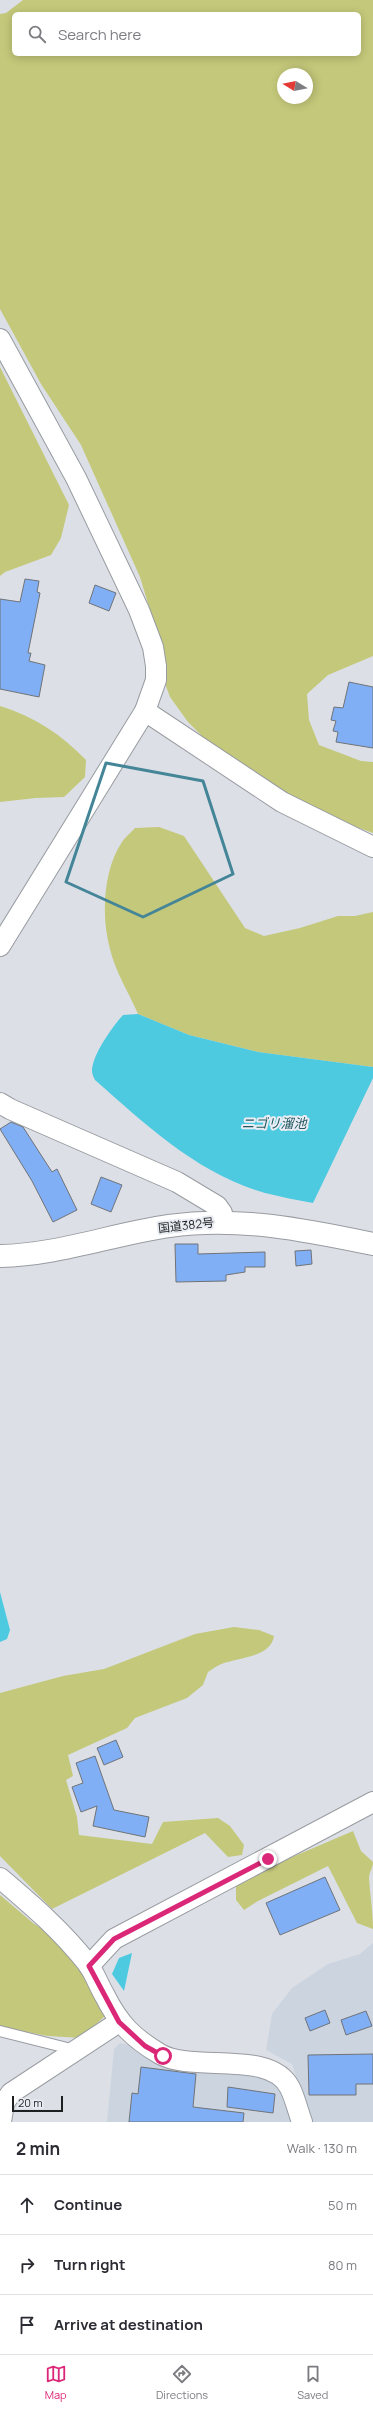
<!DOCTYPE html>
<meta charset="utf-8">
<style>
body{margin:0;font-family:Manrope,"Noto Sans JP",sans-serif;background:#f2f2f3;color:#2b2b33}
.compass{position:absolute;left:277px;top:68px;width:36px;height:36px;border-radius:50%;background:#fff;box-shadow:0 2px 10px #0003;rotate:280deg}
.scale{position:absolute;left:12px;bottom:10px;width:51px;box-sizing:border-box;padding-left:4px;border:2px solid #1e1f21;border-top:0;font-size:11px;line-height:14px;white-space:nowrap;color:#1e1f21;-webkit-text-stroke:3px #e9edf3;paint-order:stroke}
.stop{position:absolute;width:12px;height:12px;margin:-9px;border:3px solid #db2777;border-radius:50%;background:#fff}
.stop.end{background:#db2777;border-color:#fff;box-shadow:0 1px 4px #0008}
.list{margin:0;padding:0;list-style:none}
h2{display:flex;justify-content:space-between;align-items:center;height:52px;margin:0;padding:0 16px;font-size:17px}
h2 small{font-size:13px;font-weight:400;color:#7c7c81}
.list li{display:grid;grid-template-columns:26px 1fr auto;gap:12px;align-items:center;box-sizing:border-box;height:60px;padding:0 16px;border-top:1px solid #e1e1e2}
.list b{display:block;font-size:15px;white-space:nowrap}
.list em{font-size:13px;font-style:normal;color:#7c7c81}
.icon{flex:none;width:22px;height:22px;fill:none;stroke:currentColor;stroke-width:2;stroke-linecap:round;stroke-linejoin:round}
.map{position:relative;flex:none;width:373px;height:2122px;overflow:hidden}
.search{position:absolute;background:#fff;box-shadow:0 2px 10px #0003;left:12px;right:12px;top:12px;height:44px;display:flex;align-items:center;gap:10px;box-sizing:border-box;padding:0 14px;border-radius:6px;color:#7c7c81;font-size:15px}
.sheet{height:232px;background:#fff}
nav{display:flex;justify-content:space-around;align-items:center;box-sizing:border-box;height:56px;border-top:1px solid #e1e1e2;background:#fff;font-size:11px;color:#7c7c81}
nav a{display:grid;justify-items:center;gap:2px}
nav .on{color:#db2777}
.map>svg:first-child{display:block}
</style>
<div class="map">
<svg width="373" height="2122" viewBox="0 0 373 2122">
<rect width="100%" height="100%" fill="#dce0e6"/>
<!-- built -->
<g fill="#ccd4e0">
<path d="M373,1943V2122H311L292,2064L266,2050L272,2014L292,1988L328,1964L360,1954Z"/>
<path d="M120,2043L270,2078L280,2089L294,2122H107L114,2049Z"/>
</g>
<!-- green -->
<g fill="#c4c87a" fill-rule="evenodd">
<path d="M23,0H373V656L328,675L307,694L309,720L319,745L361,761L373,762V833L312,811L209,743L188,722L170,697L163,678L165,659L140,577L81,445L41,384L0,309V14L6,13ZM14,14H359V54H14ZM283,74H307V98H283Z"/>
<path d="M0,367L69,505L61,538L51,555L5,572L0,576Z"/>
<path d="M0,706C34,716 62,735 86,760L85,777L64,797L36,798L0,802Z"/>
<path d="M159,827L184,836L245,928L264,936L300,928L338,916H355L373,912V1067L258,1052L189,1035L138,1014C129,993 115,971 110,949C101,917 103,870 122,842C125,837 131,833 135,828Z"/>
<path d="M234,1627L259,1630L274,1636C271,1656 243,1657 228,1662C221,1663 214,1668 208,1672L203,1685L187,1698L135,1718L127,1728L68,1755L73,1776L66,1780L77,1817L79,1835L152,1844L163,1822L218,1818L230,1826L244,1845L242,1855L228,1857L205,1833L52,1909L0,1856V1693L63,1676L104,1669L195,1634Z"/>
<path d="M353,1831L361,1851L373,1862C373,1868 369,1872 369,1878C370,1895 373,1911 373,1929L357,1923L328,1866L258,1901L244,1910L236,1900V1884L248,1876Z"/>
<path d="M0,1895L33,1923L55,1937L76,1962L105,2016L81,2038L48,2036L0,2027Z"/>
</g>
<!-- water -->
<g fill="#4dc9e0">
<path d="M138,1014L189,1035L258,1052L373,1067V1078L313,1203C297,1200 281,1197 265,1193C198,1174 146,1125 95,1080C94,1078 92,1074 92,1071C92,1055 113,1026 123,1015Z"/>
<path d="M0,1592L10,1630L7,1639L0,1642Z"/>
<path d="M132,1953L124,1991L112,1974L119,1958Z"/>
</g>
<!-- building -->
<g fill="#81aff5" stroke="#707378">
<path d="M25,579L39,581L37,592L40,593L28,653H31L29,661L45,665L39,697L0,689V599L20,602Z"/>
<path d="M95,585L116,593L109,611L89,603Z"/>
<path d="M349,682L373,687V748L336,742L338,732L333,731L336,721L331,720L334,707L343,708Z"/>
<path d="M11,1122L23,1127L52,1172L57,1169L77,1210L53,1222L32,1181L0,1129Z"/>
<path d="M101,1177L122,1185L111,1212L91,1204Z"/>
<path d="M175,1244H198V1254L265,1252V1267H245V1272L226,1275V1281L176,1282Z"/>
<path d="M311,1250L312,1264L296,1266L295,1251Z"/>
<path d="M116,1740L123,1757L104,1765L97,1748Z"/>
<path d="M95,1756L114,1810L149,1817L145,1837L93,1826L97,1806L81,1812L72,1787L83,1783L76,1763Z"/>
<path d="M325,1877L340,1910L280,1935L266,1903Z"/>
<path d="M325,2010L330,2023L310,2031L305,2018Z"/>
<path d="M366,2011L372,2026L346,2035L341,2020Z"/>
<path d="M373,2054V2084H356V2095H309L308,2055Z"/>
<path d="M141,2067L196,2074L193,2107L244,2113L243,2122H129L132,2093L138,2094Z"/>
<path d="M228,2087L275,2094L273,2113L227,2107Z"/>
</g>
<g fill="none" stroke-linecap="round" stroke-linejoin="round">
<defs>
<path id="lane" d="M0,2031L75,2050"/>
<g id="street">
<path d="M0,339L76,478L139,610L153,647L156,666V680L145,711L0,946"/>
<path d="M145,711L282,802L373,847"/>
<path d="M0,1103L10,1109L177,1182L217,1206L222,1213L223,1222"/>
<path d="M0,1878C33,1906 61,1930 88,1964C95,1974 99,1986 105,1996C119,2024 133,2038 160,2054C193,2073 271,2049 290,2088C295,2098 298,2111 302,2122"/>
<path d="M89,1966L114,1939L373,1802"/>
<path d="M1,2122L4,2103L11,2093L119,2022"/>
</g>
<path id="highway" d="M0,1256C58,1255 113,1234 169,1226C238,1216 306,1230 373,1244"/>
</defs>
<!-- lane casing -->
<use href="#lane" stroke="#989ca1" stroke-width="12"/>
<!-- street casing -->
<use href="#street" stroke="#989ca1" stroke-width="22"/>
<!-- highway casing -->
<use href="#highway" stroke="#989ca1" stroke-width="24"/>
<!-- lane -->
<use href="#lane" stroke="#fff" stroke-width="10"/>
<!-- street -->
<use href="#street" stroke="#fff" stroke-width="20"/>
<!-- highway -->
<use href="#highway" stroke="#fff" stroke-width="22"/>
</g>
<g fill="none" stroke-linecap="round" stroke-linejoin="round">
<!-- route -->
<path stroke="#db2777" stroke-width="5" d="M163,2056L145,2046L119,2022L89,1966L114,1939L268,1859"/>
</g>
<!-- marked area -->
<path fill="none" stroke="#448598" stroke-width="3" stroke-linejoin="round" d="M106,763L203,781L233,874L143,917L66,882Z"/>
<g text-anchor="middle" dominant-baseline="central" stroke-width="4" stroke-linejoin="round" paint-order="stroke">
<!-- street labels -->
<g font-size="12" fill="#1e1f21" stroke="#e9edf3">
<text transform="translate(186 1225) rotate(-6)">国道382号</text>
</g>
<!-- water labels -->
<g font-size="13" font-style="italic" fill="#235761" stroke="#e9edf3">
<text x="274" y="1123">ニゴリ溜池</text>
</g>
</g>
</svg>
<svg class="compass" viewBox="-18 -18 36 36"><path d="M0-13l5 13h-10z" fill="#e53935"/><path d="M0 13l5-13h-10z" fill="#7c7c81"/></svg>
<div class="scale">20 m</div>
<div class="stop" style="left:163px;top:2056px"></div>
<div class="stop end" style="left:268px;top:1859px"></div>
<div class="search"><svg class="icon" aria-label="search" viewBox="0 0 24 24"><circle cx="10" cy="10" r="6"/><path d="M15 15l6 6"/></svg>Search here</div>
</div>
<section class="sheet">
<h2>2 min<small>Walk · 130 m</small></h2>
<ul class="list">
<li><svg class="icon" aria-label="ahead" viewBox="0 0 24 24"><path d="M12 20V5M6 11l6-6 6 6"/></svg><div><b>Continue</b></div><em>50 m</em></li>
<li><svg class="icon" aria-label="right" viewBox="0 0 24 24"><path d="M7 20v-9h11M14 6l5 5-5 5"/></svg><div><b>Turn right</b></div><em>80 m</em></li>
<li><svg class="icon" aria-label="arrive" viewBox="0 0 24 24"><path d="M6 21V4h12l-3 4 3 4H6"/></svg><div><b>Arrive at destination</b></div></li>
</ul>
</section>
<nav>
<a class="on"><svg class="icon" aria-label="map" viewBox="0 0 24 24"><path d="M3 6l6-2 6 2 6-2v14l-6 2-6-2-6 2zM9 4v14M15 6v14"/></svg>Map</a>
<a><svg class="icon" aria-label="directions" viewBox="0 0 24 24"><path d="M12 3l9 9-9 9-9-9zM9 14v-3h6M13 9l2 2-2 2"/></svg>Directions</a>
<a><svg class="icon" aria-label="saved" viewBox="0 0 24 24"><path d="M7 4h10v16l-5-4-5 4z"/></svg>Saved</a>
</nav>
